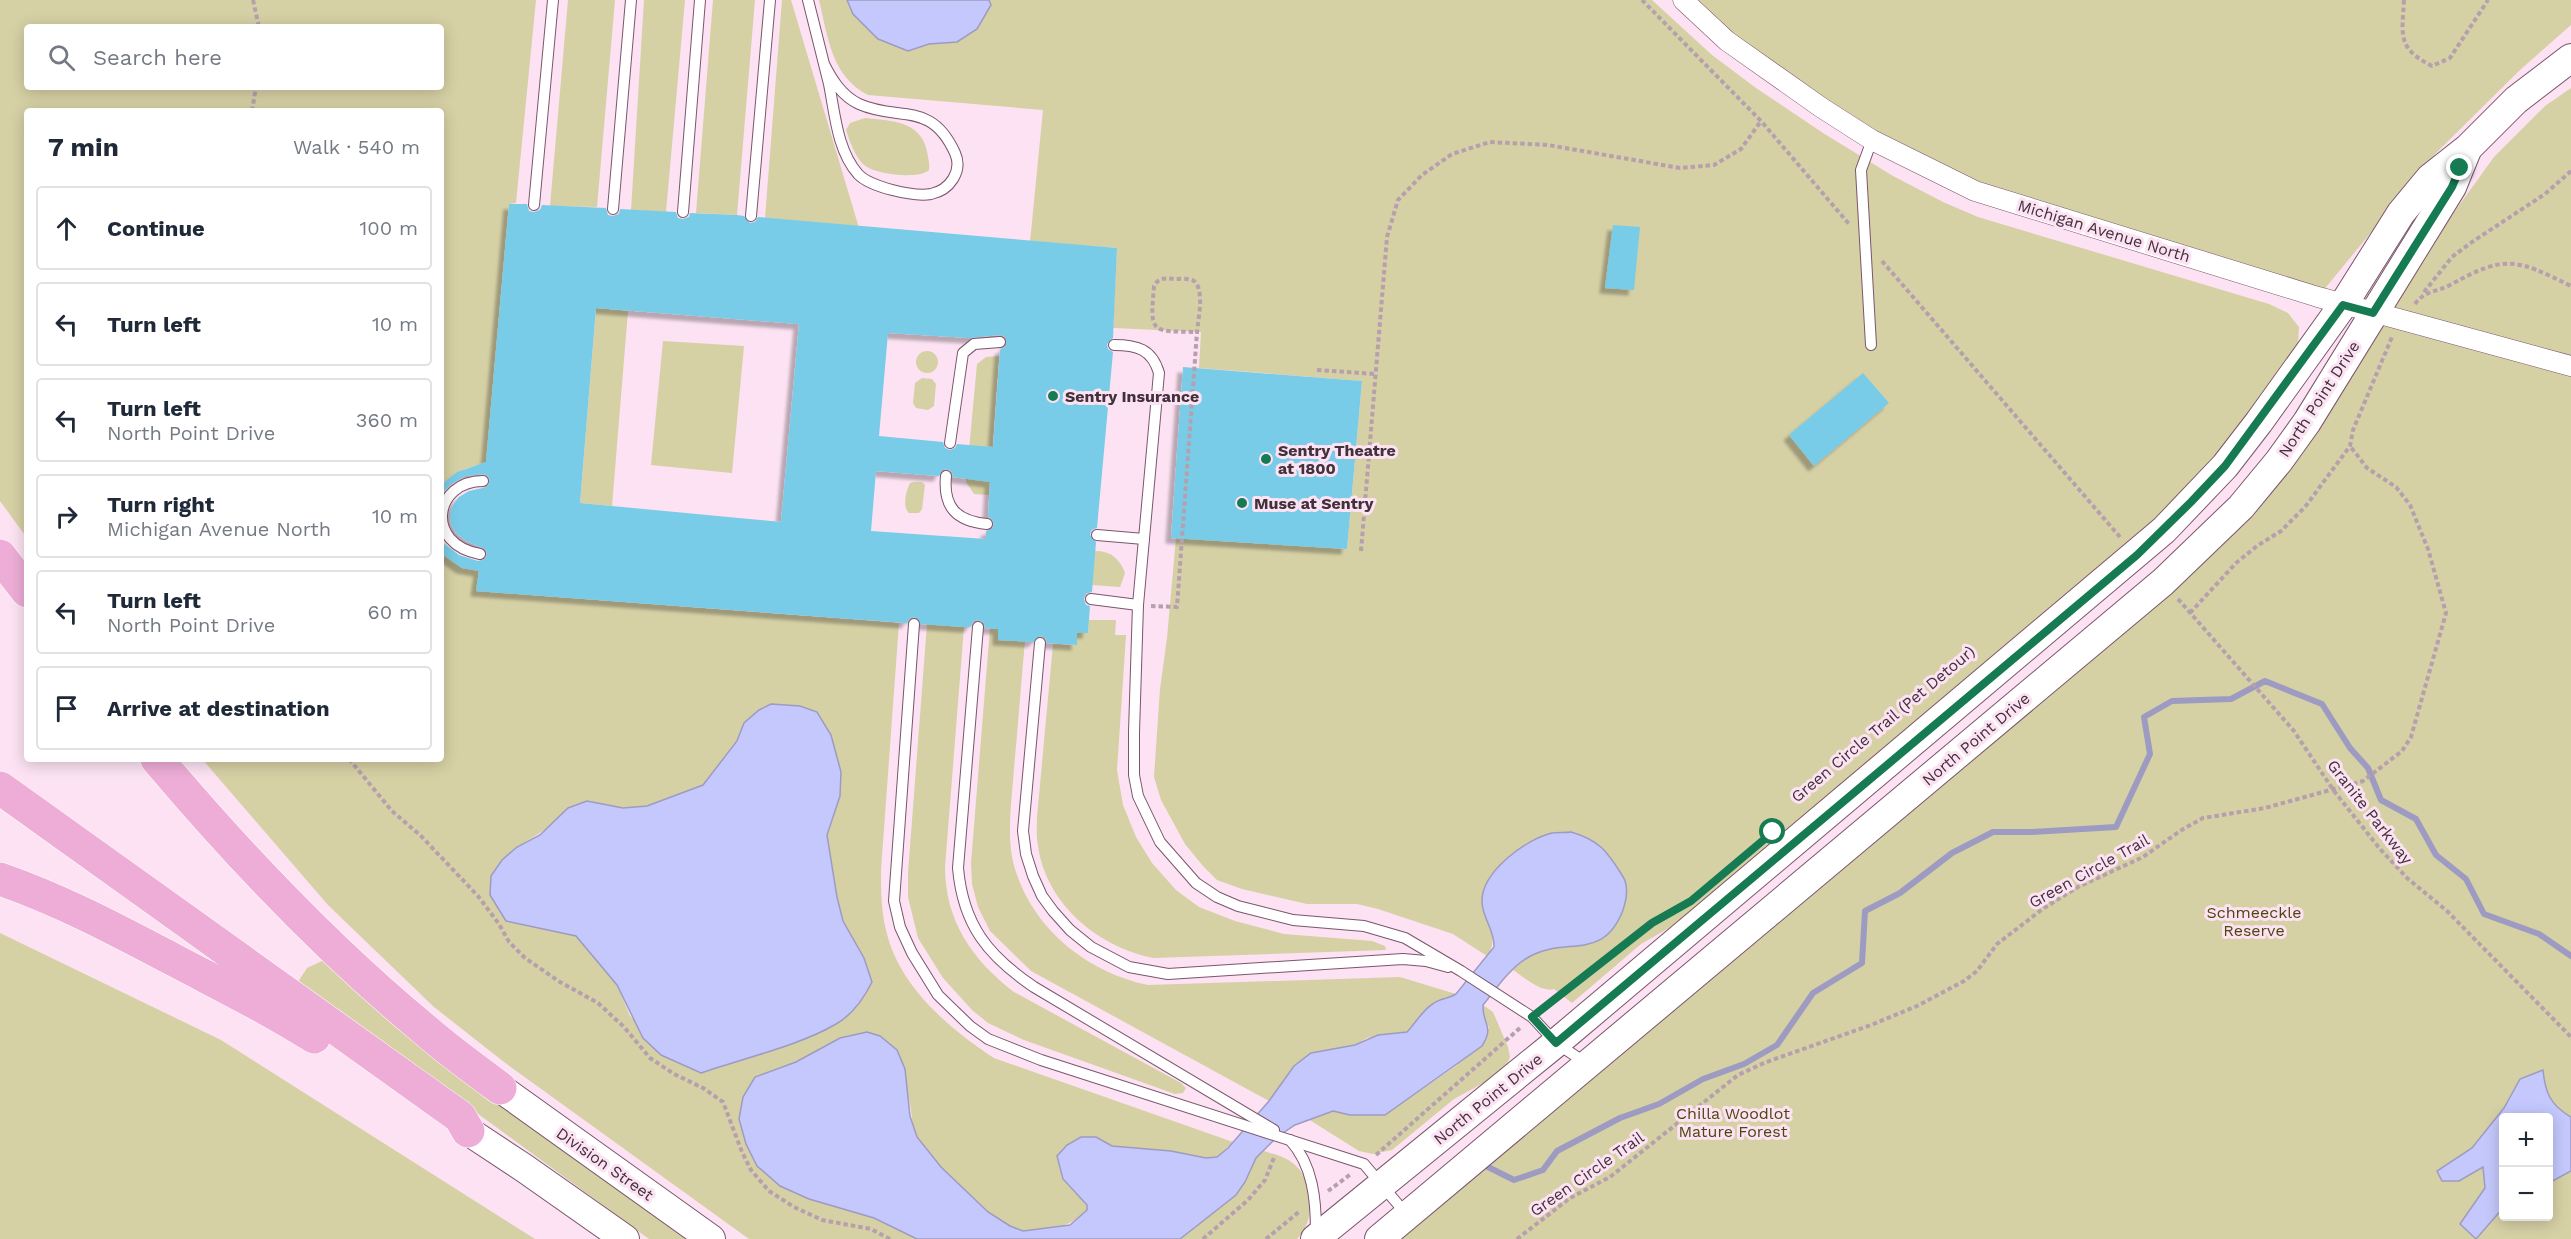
<!DOCTYPE html>
<meta charset="utf-8">
<style>
body{margin:0;font-family:"Work Sans",sans-serif;background:#f2f2f3;color:#1f2937}
.controls{position:absolute;right:18px;bottom:18px;display:grid;overflow:hidden;border-radius:6px;box-shadow:0 3px 15px #0003}
.controls button{width:54px;height:54px;display:grid;place-items:center;padding:0;border:0;border-bottom:2px solid #e0e1e3;background:#fff;color:#1f2937;font:30px sans-serif}
.stop{position:absolute;width:18px;height:18px;margin:-14px;border:4px solid #167a53;border-radius:50%;background:#fff}
.stop.end{background:#167a53;border-color:#fff;box-shadow:0 2px 6px #0008}
.list{margin:0;padding:0;list-style:none}
h2{display:flex;justify-content:space-between;align-items:center;height:78px;margin:0;padding:0 24px;font-size:26px}
h2 small{font-size:20px;font-weight:400;color:#747a83}
.list li{display:grid;grid-template-columns:39px 1fr auto;gap:18px;align-items:center;box-sizing:border-box;height:84px;margin:0 12px 12px;padding:0 12px;border:2px solid #e0e1e3;border-radius:6px}
.list b{display:block;font-size:22px;white-space:nowrap}
.list p{margin:0;font-size:20px;white-space:nowrap;color:#747a83}
.list em{font-size:20px;font-style:normal;color:#747a83}
.icon{flex:none;width:33px;height:33px;fill:none;stroke:currentColor;stroke-width:2;stroke-linecap:round;stroke-linejoin:round}
.map{position:relative;flex:none;width:2571px;height:1239px;overflow:hidden}
.search{position:absolute;background:#fff;box-shadow:0 3px 15px #0003;left:24px;top:24px;width:420px;height:66px;display:flex;align-items:center;gap:15px;box-sizing:border-box;padding:0 21px;border-radius:6px;color:#747a83;font-size:22px}
.panel{position:absolute;background:#fff;box-shadow:0 3px 15px #0003;left:24px;top:108px;width:420px;height:654px;border-radius:6px}
.map>svg:first-child{display:block}
</style>
<div class="map">
<svg width="2571" height="1239" viewBox="0 0 2571 1239">
<defs>
<filter id="shadow"><feDropShadow dx="-5.5" dy="5.5" stdDeviation="1.5" flood-color="#0004"/></filter>
</defs>
<rect width="100%" height="100%" fill="#fce2f2"/>
<!-- green -->
<g fill="#d6d0a5" fill-rule="evenodd">
<path d="M0,0H536L516,203L509,204L486,464C467,466 455,473 441,485V111H27V538L0,501ZM27,27H441V87H27Z"/>
<path d="M568,0H615L597,207L550,206Z"/>
<path d="M644,0H685L666,212L631,210Z"/>
<path d="M713,0H755L737,215L696,213Z"/>
<path d="M782,0H791L859,228L765,218Z"/>
<path d="M819,0H847L853,14L908,51L929,44L957,42L991,5L989,0H1652L1712,55L1756,88L1823,133L1893,176L1943,202L1978,217L2269,304L2288,313L2299,327L2298,343L2271,385L2219,455L2174,502L2118,555L1676,924L1641,944L1572,1003L1554,989C1541,993 1524,977 1513,970C1518,966 1523,960 1528,957C1552,944 1581,949 1606,937L1482,901C1487,921 1500,938 1487,956L1453,934L1378,909L1357,904H1307L1242,889L1217,880L1203,866L1185,844L1161,800L1154,777L1160,689L1167,638L1176,538L1347,549L1362,381L1199,368L1201,332L1113,328L1117,248L1030,242L1043,110L868,95C831,76 828,37 819,0Z"/>
<path d="M1683,0H2571V25L2520,70L2436,153L2318,297L1923,167Z"/>
<path d="M2571,88V1239H1402L1589,1065L2241,507L2494,157L2545,106ZM2504,1118H2548V1216H2504Z"/>
<path d="M865,118C891,121 920,120 927,151C928,158 930,164 929,170C919,180 874,174 864,165C855,157 850,142 846,130L850,123Z"/>
<path d="M596,308L628,311L612,506L580,503Z"/>
<path d="M663,341L744,346L732,473L651,465Z"/>
<circle cx="927" cy="362" r="11"/>
<path d="M999,356L989,495L974,494L966,482L977,364L986,357Z"/>
<path d="M922,378L932,379L936,384L934,406L928,410L916,408L913,403L915,383Z"/>
<path d="M914,482H922L925,485L922,509L919,513H909C902,507 906,491 910,483Z"/>
<path d="M1095,551C1111,551 1120,559 1125,573L1120,587L1092,585Z"/>
<path d="M441,552L462,568L479,569L477,591L899,623L881,870C881,891 881,910 886,930C898,985 949,1029 994,1058L1233,1142L1217,1157L1206,1158L1171,1151L1111,1146L1096,1137L1057,1156L1063,1179L1087,1205V1210C1069,1229 1035,1237 1011,1227C984,1215 933,1163 918,1138C910,1125 913,1107 907,1094C903,1086 851,1046 840,1038L796,1062L756,1077L743,1097L739,1119L746,1144L842,1207L874,1218L917,1239H749L504,1062L434,1007L328,905L202,759H441ZM744,723L831,735L833,748L834,816L827,835L837,897L843,921L852,939L838,1023L814,1035L700,1073L630,1016L617,985L576,936L506,921L517,847L551,826L568,808L587,801L623,808L647,806L703,785L737,741Z"/>
<path d="M1089,620H1116L1115,635H1126L1117,770L1123,805L1136,837L1152,863L1176,890L1199,907L1235,921L1284,934L1372,941L1385,946L1386,950L1153,958C1098,947 1045,903 1038,845C1036,836 1037,826 1037,817L1053,644L1076,645L1077,633H1088Z"/>
<path d="M927,624L964,627L945,867C945,920 972,960 1014,992L1181,1083L1186,1088L1183,1093L1175,1094L1024,1040L988,1023L972,1010L943,978L918,938L908,897V873Z"/>
<path d="M990,628L998,629V640L1025,641C1021,684 1018,726 1014,768C1012,802 1005,840 1016,872C1035,931 1089,973 1148,985L1400,977L1456,994C1448,999 1441,998 1434,1003C1422,1010 1416,1023 1407,1032L1389,1034L1367,1038L1355,1045L1311,1053L1269,1101L1031,971L990,931L978,907L972,884L971,863Z"/>
<path d="M0,933L221,1040L535,1239H0Z"/>
<path d="M324,960L689,1239H649L298,982L307,968Z"/>
<path d="M1483,1005L1493,1012L1508,1047L1510,1057L1507,1064L1487,1081L1454,1099L1392,1150L1373,1154L1359,1151L1308,1119L1333,1111L1350,1115H1385L1456,1066L1489,1028L1482,1012Z"/>
<path d="M1264,1151C1272,1154 1283,1156 1290,1161C1315,1177 1317,1219 1297,1239H1180L1245,1182L1256,1158Z"/>
</g>
<!-- water -->
<g fill="#c4c8fc" stroke="#9d9bc2" stroke-width="1.5">
<path d="M847,0H989L991,5L977,29L957,42L929,44L908,51L878,39L853,14Z"/>
<path d="M771,704L800,706L817,712L831,735L841,772L840,796L827,835L837,897L843,921L864,958L872,982C864,998 852,1015 836,1024C801,1045 741,1059 701,1073L661,1055L643,1038L617,985L576,936L506,921L490,895L491,876L502,860L517,847L540,835L568,808L587,801L623,808L647,806L703,785L737,741L744,723L759,710Z"/>
<path d="M1571,832C1599,840 1607,851 1622,875C1629,885 1627,898 1623,910C1603,963 1565,935 1527,958C1509,969 1496,989 1483,1005C1482,1024 1495,1026 1482,1046L1385,1115H1350L1333,1111L1295,1125L1277,1137L1256,1158L1245,1182L1236,1195L1180,1239H917L874,1218L809,1199L780,1186L757,1166L746,1144L739,1119L743,1097L755,1077L796,1062L840,1038L867,1032L880,1036L897,1050L905,1069L910,1116L917,1137L941,1167L988,1212L1010,1226L1023,1231L1070,1225L1087,1210V1205L1063,1179L1057,1156L1067,1145L1081,1137H1096L1112,1146L1171,1151L1206,1158L1217,1157L1228,1148L1269,1101L1294,1066L1311,1053L1355,1045L1378,1035L1407,1032C1416,1023 1422,1010 1434,1003C1441,998 1448,999 1456,994L1494,947C1495,931 1482,917 1482,902C1481,872 1526,839 1552,833C1558,832 1565,833 1571,832Z"/>
<path d="M2543,1070C2545,1092 2550,1105 2571,1117V1171L2549,1183L2548,1118H2504L2503,1208L2476,1239L2460,1224L2485,1188L2483,1167L2459,1181H2442L2437,1171L2472,1148L2504,1108L2520,1079Z"/>
</g>
<g fill="none" stroke-linecap="round" stroke-linejoin="round">
<!-- stream -->
<path stroke="#9d9bc2" stroke-width="6" d="M1480,1163L1514,1180L1543,1170L1557,1151L1620,1118L1659,1104L1703,1079L1744,1064L1777,1045L1813,993L1862,963L1865,911L1900,893L1952,853L1993,832H2032L2116,827L2150,754L2144,717L2172,701L2231,699L2265,681L2322,704L2350,748L2368,768L2381,800L2416,819L2436,855L2466,879L2484,914L2539,934L2571,956"/>
</g>
<!-- building -->
<g fill="#78cce7" fill-rule="evenodd" filter="url(#shadow)">
<path d="M509,204H527L529,211L534,212L540,210L542,205L606,208L608,215L613,216L619,214L620,209L676,212L678,218L683,219L689,217L690,213L737,215L744,216L750,223L755,222L758,217L1117,248L1113,338L1107,344L1108,349L1113,352L1097,528L1091,530L1090,535L1096,542L1092,592L1085,594L1084,599L1086,605L1090,606L1088,633H1077V645L1047,643L1045,637L1040,636L1033,642L998,640V629L985,628L984,623L979,620L974,621L970,627H964L921,624L915,617L910,618L907,623L476,591L479,571L462,568L445,556L441,552V538L445,544L459,555L478,561L485,559L487,553L485,549L466,541L456,533L451,524L450,514L453,505L459,497L469,491L487,487L490,479L485,474L465,476L450,485L441,495V485L457,472L486,462ZM596,308L799,324L781,522L580,503ZM888,333L970,338L999,335L1006,337V346L1000,350L993,447L957,444L955,448L950,450L945,448L943,442L879,436ZM947,469L952,472L953,477L990,482L988,517L992,519L994,525L992,529L986,531V539L871,531L876,471L939,476L942,470Z"/>
<path d="M1613,225L1640,227L1634,290L1605,288Z"/>
<path d="M1183,367L1362,381L1347,549L1171,538Z"/>
<path d="M1863,373L1889,403L1814,466L1789,435Z"/>
</g>
<g fill="none" stroke-linecap="round" stroke-linejoin="round">
<defs>
<g id="lane">
<path d="M808,0C815,28 822,56 829,84C835,114 837,150 858,174C870,187 913,197 931,194C950,190 963,171 955,153C931,100 899,122 859,104C842,96 832,80 824,64"/>
<path d="M534,205L553,0"/>
<path d="M613,209L631,0"/>
<path d="M683,212L700,0"/>
<path d="M751,216L770,0"/>
<path d="M1114,345C1137,345 1152,349 1159,373L1138,605L1134,732V775L1138,796L1160,842L1196,883L1217,897L1238,906L1293,920L1364,926L1405,938L1461,971L1532,1017L1556,1043L1586,1063"/>
<path d="M1871,345L1861,170L1872,140"/>
<path d="M950,443L963,353L974,344L1000,342"/>
<path d="M946,476C943,507 956,521 987,524"/>
<path d="M1097,535L1144,539"/>
<path d="M480,554C424,544 434,481 483,481"/>
<path d="M1091,599L1138,605"/>
<path d="M914,624L894,901L900,927L912,953L938,995L970,1026L988,1039L1041,1060L1364,1164L1407,1215"/>
<path d="M978,627L958,868C963,925 988,956 1034,987L1274,1130"/>
<path d="M1040,643L1023,831L1026,854L1033,876L1042,896L1053,911L1070,930L1091,947L1129,967L1168,974L1403,959L1426,961L1448,967"/>
<path d="M1290,1140C1313,1165 1316,1200 1316,1232"/>
</g>
<path id="street" d="M1683,0L1727,41L1822,108L1872,140L1975,191L2318,297L2571,366"/>
<g id="secondary">
<path d="M500,1088L711,1239"/>
<path d="M468,1131L524,1168L625,1239"/>
<path d="M1315,1239L1556,1043L2164,530L2225,466L2259,422L2343,305L2401,213L2430,178L2468,148L2516,100L2571,58"/>
<path d="M1379,1239L2163,582L2241,507L2279,461L2307,422L2452,187L2467,150"/>
</g>
<g id="highway">
<path d="M0,556L27,591"/>
<path d="M157,759C239,856 326,948 424,1029C448,1050 474,1069 500,1088"/>
<path d="M0,788L460,1117L468,1131"/>
<path d="M0,879C61,900 117,930 174,960C221,985 269,1008 314,1037"/>
</g>
</defs>
<!-- lane casing -->
<use href="#lane" stroke="#7a556c" stroke-width="12"/>
<!-- street casing -->
<use href="#street" stroke="#7a556c" stroke-width="21"/>
<!-- secondary casing -->
<use href="#secondary" stroke="#7a556c" stroke-width="30"/>
<!-- highway casing -->
<use href="#highway" stroke="#fff" stroke-width="34"/>
<!-- path -->
<g stroke="#b6a0ae" stroke-width="4" stroke-dasharray="4.5 3" stroke-linecap="butt">
<path d="M253,0L259,27"/>
<path d="M1642,0L1761,121L1849,224"/>
<path d="M2404,0C2402,36 2397,48 2432,66L2450,58L2488,0"/>
<path d="M252,111L256,87"/>
<path d="M1882,261L2120,537"/>
<path d="M2424,292L2452,257L2472,242L2545,194L2571,171"/>
<path d="M2415,304C2425,290 2437,292 2450,285C2506,254 2516,259 2571,286"/>
<path d="M1317,370L1375,374"/>
<path d="M1361,551L1387,237L1398,200L1422,175L1452,154L1490,142L1548,145L1680,168L1714,165L1741,149L1761,121"/>
<path d="M2178,599L2294,731L2334,791L2380,849L2407,878L2447,911L2571,1037"/>
<path d="M1151,606L1177,607L1197,332C1198,320 1205,290 1194,281C1189,278 1180,279 1175,279C1166,278 1159,277 1154,286C1150,334 1150,331 1197,332"/>
<path d="M2190,613L2236,563L2257,546L2281,531L2305,507L2350,446L2353,430L2392,337"/>
<path d="M349,759L392,811L421,836L478,896L499,924L509,942L525,958L560,982L598,1003L624,1027L650,1058L674,1074L703,1088L723,1102L742,1152L751,1170L769,1191L794,1207L822,1220L871,1229L890,1239"/>
<path d="M1543,1009L1652,923L1673,911"/>
<path d="M1376,1155L1521,1027"/>
<path d="M1328,1191L1351,1174"/>
<path d="M1203,1239L1248,1200L1265,1180L1275,1155"/>
<path d="M1266,1239L1300,1211"/>
<path d="M1517,1239L1570,1198L1610,1177L1738,1075L1764,1063L1871,1025L1917,1006L1964,981L1977,971L1997,944L2044,908L2078,887L2143,857L2180,831L2203,818L2265,808L2363,781L2402,751L2411,737L2446,613L2428,549L2410,505L2396,487L2367,468L2350,446"/>
</g>
<!-- lane -->
<use href="#lane" stroke="#fff" stroke-width="10"/>
<!-- street -->
<use href="#street" stroke="#fff" stroke-width="20"/>
<!-- secondary -->
<use href="#secondary" stroke="#fff" stroke-width="28"/>
<!-- highway -->
<use href="#highway" stroke="#edadd6" stroke-width="33"/>
</g>
<g fill="none" stroke-linecap="round" stroke-linejoin="round">
<!-- route -->
<path stroke="#167a53" stroke-width="8" d="M1773,832L1691,901L1652,923L1532,1017L1556,1043L2137,555L2191,502L2225,466L2343,305L2373,313L2452,187L2460,168"/>
</g>
<!-- markers -->
<g fill="#167a53" stroke="#fce2f2" stroke-width="2">
<circle cx="1053" cy="396" r="6"/>
<circle cx="1266" cy="459" r="6"/>
<circle cx="1242" cy="503" r="6"/>
</g>
<g text-anchor="middle" dominant-baseline="central" stroke-width="6" stroke-linejoin="round" paint-order="stroke">
<!-- street labels -->
<g font-size="16" fill="#41313b" stroke="#fce2f2">
<text transform="translate(2104 231) rotate(17)">Michigan Avenue North</text>
<text transform="translate(2319 399) rotate(-57)">North Point Drive</text>
<text transform="translate(1883 724) rotate(-40)">Green Circle Trail (Pet Detour)</text>
<text transform="translate(1976 739) rotate(-40)">North Point Drive</text>
<text transform="translate(2370 812) rotate(52)">Granite Parkway</text>
<text transform="translate(2089 871) rotate(-29)">Green Circle Trail</text>
<text transform="translate(1488 1099) rotate(-39)">North Point Drive</text>
<text transform="translate(605 1164) rotate(35)">Division Street</text>
<text transform="translate(1587 1174) rotate(-35)">Green Circle Trail</text>
</g>
<!-- poi labels -->
<g font-size="16" font-weight="bold" fill="#41313b" stroke="#fce2f2" text-anchor="start">
<text x="1065" y="396">Sentry Insurance</text>
<text x="1278" y="450">Sentry Theatre<tspan x="1278" dy="18">at 1800</tspan></text>
<text x="1254" y="503">Muse at Sentry</text>
</g>
<!-- park labels -->
<g font-size="16" fill="#4e4610" stroke="#fce2f2">
<text x="2254" y="912">Schmeeckle<tspan x="2254" dy="18">Reserve</tspan></text>
<text x="1733" y="1113">Chilla Woodlot<tspan x="1733" dy="18">Mature Forest</tspan></text>
</g>
</g>
</svg>
<div class="controls">
<button>+</button>
<button>−</button>
</div>
<div class="stop" style="left:1773px;top:832px"></div>
<div class="stop end" style="left:2460px;top:168px"></div>
<div class="search"><svg class="icon" aria-label="search" viewBox="0 0 24 24"><circle cx="10" cy="10" r="6"/><path d="M15 15l6 6"/></svg>Search here</div>
<section class="panel">
<h2>7 min<small>Walk · 540 m</small></h2>
<ul class="list">
<li><svg class="icon" aria-label="ahead" viewBox="0 0 24 24"><path d="M12 20V5M6 11l6-6 6 6"/></svg><div><b>Continue</b></div><em>100 m</em></li>
<li><svg class="icon" aria-label="left" viewBox="0 0 24 24"><path d="M17 20v-9H6M10 6l-5 5 5 5"/></svg><div><b>Turn left</b></div><em>10 m</em></li>
<li><svg class="icon" aria-label="left" viewBox="0 0 24 24"><path d="M17 20v-9H6M10 6l-5 5 5 5"/></svg><div><b>Turn left</b><p>North Point Drive</p></div><em>360 m</em></li>
<li><svg class="icon" aria-label="right" viewBox="0 0 24 24"><path d="M7 20v-9h11M14 6l5 5-5 5"/></svg><div><b>Turn right</b><p>Michigan Avenue North</p></div><em>10 m</em></li>
<li><svg class="icon" aria-label="left" viewBox="0 0 24 24"><path d="M17 20v-9H6M10 6l-5 5 5 5"/></svg><div><b>Turn left</b><p>North Point Drive</p></div><em>60 m</em></li>
<li><svg class="icon" aria-label="arrive" viewBox="0 0 24 24"><path d="M6 21V4h12l-3 4 3 4H6"/></svg><div><b>Arrive at destination</b></div></li>
</ul>
</section>
</div>
